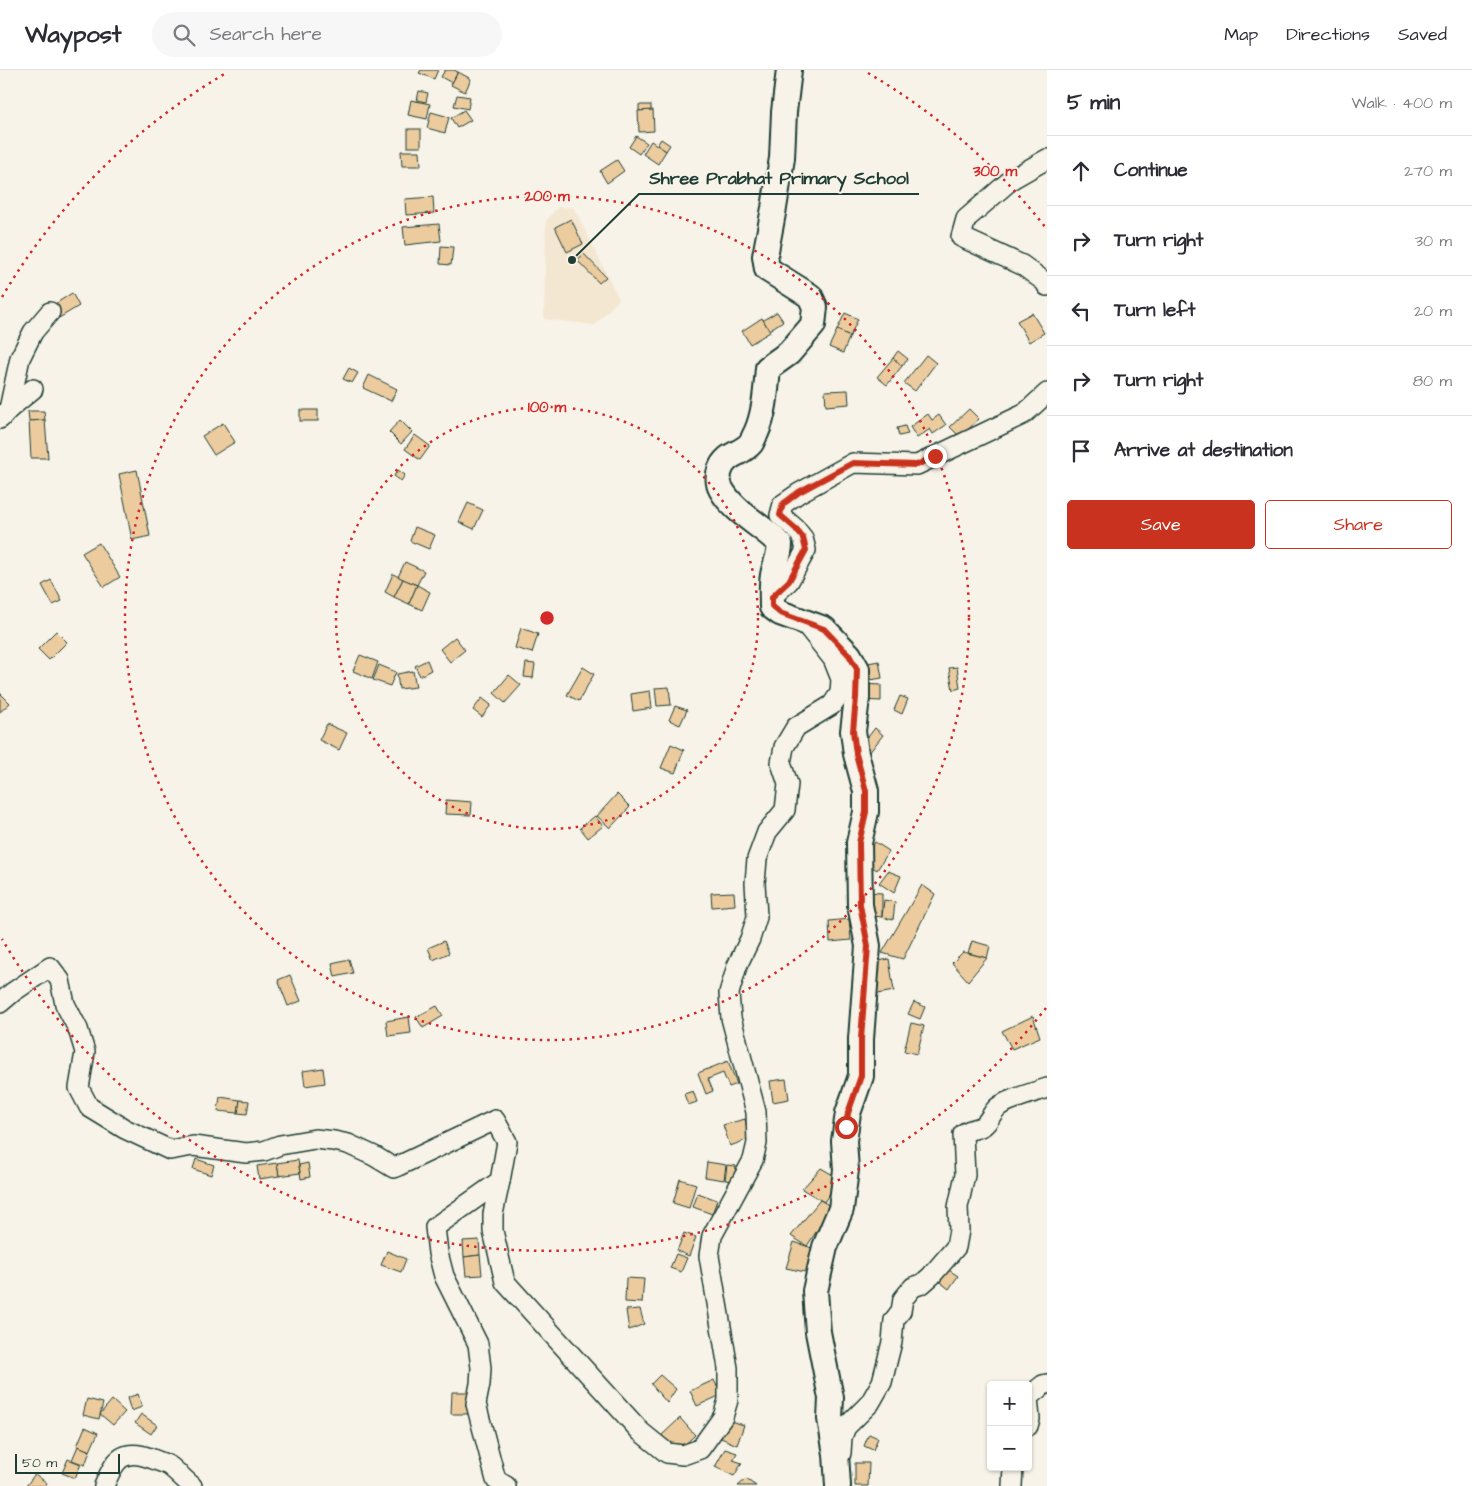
<!DOCTYPE html>
<meta charset="utf-8">
<style>
body{margin:0;font-family:"Architects Daughter",sans-serif;background:#f7f7f7;color:#2b2b33}
.controls{position:absolute;right:15px;bottom:15px;display:grid;overflow:hidden;border-radius:5px;box-shadow:0 1px 4px #0004}
.controls button{width:45px;height:45px;display:grid;place-items:center;padding:0;border:0;border-bottom:1px solid #e1e1e2;background:#fff;color:#2b2b33;font:25px sans-serif}
.scale{position:absolute;left:15px;bottom:12px;width:105px;box-sizing:border-box;padding-left:5px;border:2px solid #1f3d34;border-top:0;font-size:14px;line-height:18px;white-space:nowrap;color:#1f3d34;-webkit-text-stroke:4px #f7f3e8;paint-order:stroke}
.stop{position:absolute;width:15px;height:15px;margin:-11px;border:4px solid #c8321e;border-radius:50%;background:#fff}
.stop.end{background:#c8321e;border-color:#fff;box-shadow:0 1px 5px #0008}
.list{margin:0;padding:0;list-style:none}
h2{display:flex;justify-content:space-between;align-items:center;height:65px;margin:0;padding:0 20px;font-size:21px}
h2 small{font-size:16px;font-weight:400;color:#7c7c81}
.list li{display:grid;grid-template-columns:32px 1fr auto;gap:15px;align-items:center;box-sizing:border-box;height:70px;padding:0 20px;border-top:1px solid #e1e1e2}
.list b{display:block;font-size:19px;white-space:nowrap}
.list em{font-size:16px;font-style:normal;color:#7c7c81}
.actions{display:flex;gap:10px;padding:15px 20px}
.actions a{flex:1;padding:11px 0;border:1px solid #c8321e;border-radius:5px;text-align:center;font-size:18px;color:#c8321e}
.actions .main{background:#c8321e;color:#fff}
.icon{flex:none;width:28px;height:28px;fill:none;stroke:currentColor;stroke-width:2;stroke-linecap:round;stroke-linejoin:round}
.map{position:relative;flex:none;width:1047px;height:1416px;overflow:hidden}
header{display:flex;align-items:center;gap:30px;box-sizing:border-box;height:70px;padding:0 25px;background:#fff;border-bottom:1px solid #e1e1e2}
header strong{font-size:24px}
nav{display:flex;gap:28px;margin-inline-start:auto;font-size:18px}
.search{width:350px;height:45px;background:#f7f7f7;display:flex;align-items:center;gap:12px;box-sizing:border-box;padding:0 18px;border-radius:28px;color:#7c7c81;font-size:19px}
main{display:flex}
aside{flex:1;background:#fff}
.map>svg:first-child{display:block}
</style>
<header>
<strong>Waypost</strong>
<div class="search"><svg class="icon" aria-label="search" viewBox="0 0 24 24"><circle cx="10" cy="10" r="6"/><path d="M15 15l6 6"/></svg>Search here</div>
<nav><a>Map</a><a>Directions</a><a>Saved</a></nav>
</header>
<main>
<div class="map">
<svg width="1047" height="1416" viewBox="0 0 1047 1416">
<rect width="100%" height="100%" fill="#f7f3e8"/>
<filter id="ink" filterUnits="userSpaceOnUse"><feTurbulence type="fractalNoise" baseFrequency=".02" numOctaves="2"/><feDisplacementMap in="SourceGraphic" scale="10" xChannelSelector="R" yChannelSelector="G"/><feConvolveMatrix kernelMatrix="1 2 1 2 8 2 1 2 1" color-interpolation-filters="sRGB"/></filter>
<g filter="url(#ink)">
<!-- built -->
<path fill="#f4e7d2" d="M558,137L574,138L619,229L595,255L544,249L546,151Z"/>
<!-- building -->
<g fill="#eccc9e" stroke="#1f3d34">
<path d="M421,0H438L434,9L419,3Z"/>
<path d="M445,0H454L458,2L452,13L441,7Z"/>
<path d="M458,2L471,9L465,22L451,15Z"/>
<path d="M419,21L428,23L426,32L417,30Z"/>
<path d="M457,25L470,27L468,39L454,36Z"/>
<path d="M411,30L430,34L427,49L408,45Z"/>
<rect x="639" y="35" width="12" height="6"/>
<path d="M464,40L471,50L457,58L451,48Z"/>
<path d="M653,40L654,61L639,62L638,41Z"/>
<path d="M431,42L449,47L445,63L427,58Z"/>
<rect x="408" y="59" width="13" height="18"/>
<path d="M636,66L647,73L639,84L629,77Z"/>
<path d="M661,69L670,75L666,81L657,75Z"/>
<path d="M651,71L666,81L658,94L643,84Z"/>
<path d="M401,81H420L421,96H402Z"/>
<path d="M617,90L624,101L607,113L600,101Z"/>
<path d="M433,127L434,143L406,145L405,129Z"/>
<path d="M571,149L583,174L567,182L555,157Z"/>
<path d="M439,154L441,171L405,175L403,157Z"/>
<path d="M441,176L453,177L451,195L440,194Z"/>
<path d="M584,184L606,207L599,213L577,190Z"/>
<path d="M72,223L79,236L59,248L52,236Z"/>
<path d="M777,242L783,251L769,260L763,250Z"/>
<path d="M845,243L858,249L850,266L837,260Z"/>
<path d="M1032,243L1044,263L1029,272L1017,251Z"/>
<path d="M762,248L770,262L750,274L742,261Z"/>
<path d="M837,260L850,266L843,283L829,277Z"/>
<path d="M898,281L908,289L902,296L893,288Z"/>
<path d="M926,285L936,293L915,321L904,313Z"/>
<path d="M893,288L902,296L887,315L877,307Z"/>
<path d="M349,298L358,303L352,313L343,309Z"/>
<path d="M369,305L397,319L391,331L363,318Z"/>
<path d="M848,320L849,334L826,336L825,321Z"/>
<path d="M969,339L979,349L960,367L950,357Z"/>
<rect x="300" y="340" width="18" height="11"/>
<path d="M28,341H44L45,350L29,351Z"/>
<path d="M928,344L932,350L939,345L946,355L933,364L930,359L917,368L910,357Z"/>
<path d="M45,350L48,388H31L29,351Z"/>
<path d="M400,350L412,362L401,374L389,362Z"/>
<path d="M223,353L235,372L214,385L202,366Z"/>
<path d="M905,356L908,364L899,366L897,358Z"/>
<path d="M415,365L430,376L420,390L405,379Z"/>
<path d="M137,400L150,466L132,470L119,404Z"/>
<path d="M398,400L405,405L401,411L394,406Z"/>
<path d="M468,433L483,440L474,459L459,452Z"/>
<path d="M415,457L435,465L429,479L410,471Z"/>
<path d="M99,473L120,507L104,517L82,483Z"/>
<path d="M405,492L424,501L417,515L398,507Z"/>
<path d="M393,504L403,509L394,527L385,522Z"/>
<path d="M403,509L417,515L409,534L394,527Z"/>
<path d="M51,510L62,531L53,535L42,515Z"/>
<path d="M417,515L430,522L422,540L409,534Z"/>
<path d="M521,558L538,564L532,583L515,578Z"/>
<path d="M56,561L67,572L49,590L38,579Z"/>
<path d="M455,567L465,580L450,592L440,579Z"/>
<path d="M360,585L378,592L372,609L353,601Z"/>
<path d="M427,590L431,600L420,606L415,596Z"/>
<path d="M879,591L882,608L865,611L862,594Z"/>
<path d="M526,593L535,594L533,608L524,607Z"/>
<path d="M379,595L396,602L390,616L373,610Z"/>
<path d="M583,597L594,604L579,631L567,625Z"/>
<path d="M957,597L960,618L953,620L949,598Z"/>
<path d="M413,601L416,617L399,619L397,604Z"/>
<path d="M509,605L521,615L505,633L494,623Z"/>
<path d="M861,614L881,615V631L861,630Z"/>
<path d="M669,617L671,635L657,636L655,618Z"/>
<path d="M650,621L652,638L633,641L631,624Z"/>
<path d="M0,623L10,633L0,642Z"/>
<path d="M900,626L908,629L902,644L894,640Z"/>
<path d="M482,628L491,635L482,647L473,640Z"/>
<path d="M675,636L687,640L680,655L669,650Z"/>
<path d="M327,654L347,663L339,680L319,670Z"/>
<path d="M875,658L883,665L869,683L861,676Z"/>
<path d="M671,674L684,680L675,703L661,698Z"/>
<path d="M617,724L630,737L610,758L597,746Z"/>
<path d="M446,730L472,732L471,745L445,744Z"/>
<path d="M595,746L603,756L588,768L580,758Z"/>
<path d="M875,772L889,781L877,800L863,791Z"/>
<path d="M888,801L901,806L894,823L879,813Z"/>
<path d="M922,815L935,824L903,889L882,883Z"/>
<path d="M734,822L735,835L712,837L711,823Z"/>
<path d="M862,822L882,823V847L864,845Z"/>
<path d="M884,830L895,832L893,850L882,847Z"/>
<path d="M849,849L851,870L830,872L829,851Z"/>
<path d="M444,871L449,883L433,890L428,878Z"/>
<path d="M972,871L990,876L987,888L968,883Z"/>
<path d="M963,882L987,888L968,911L952,893Z"/>
<path d="M349,889L353,903L335,907L332,893Z"/>
<path d="M889,889L894,921L877,924L873,892Z"/>
<path d="M290,905L301,931L288,936L278,910Z"/>
<path d="M914,932L925,937L920,949L908,944Z"/>
<path d="M437,936L443,946L423,958L416,947Z"/>
<path d="M1033,946L1040,967L1012,979L1002,961Z"/>
<path d="M409,947L411,963L388,966L386,951Z"/>
<path d="M911,953L924,956L917,984L904,981Z"/>
<path d="M728,991L737,1014L729,1017L723,1003L708,1009L713,1021L706,1024L698,1003Z"/>
<path d="M323,998L325,1013L305,1016L303,1001Z"/>
<path d="M786,1009L789,1029L773,1032L770,1011Z"/>
<path d="M693,1021L697,1032L688,1035L684,1024Z"/>
<path d="M220,1027L240,1030L238,1043L218,1041Z"/>
<path d="M240,1030L249,1031L247,1044L238,1043Z"/>
<path d="M745,1049L749,1069L730,1076L723,1055Z"/>
<path d="M196,1089L214,1095L211,1105L193,1099Z"/>
<path d="M298,1090L300,1103L279,1106L277,1093Z"/>
<path d="M707,1092L726,1095L724,1110L705,1107Z"/>
<path d="M277,1093L279,1106L259,1109L257,1096Z"/>
<path d="M308,1093L310,1107L301,1109L299,1095Z"/>
<path d="M727,1095L736,1096L734,1111L725,1110Z"/>
<path d="M821,1098L840,1109L824,1132L802,1119Z"/>
<path d="M680,1109L696,1114L689,1138L673,1133Z"/>
<path d="M698,1123L717,1130L712,1144L693,1137Z"/>
<path d="M820,1130L832,1137L807,1176L791,1166Z"/>
<path d="M684,1163L696,1167L689,1186L677,1181Z"/>
<path d="M479,1170L480,1185L464,1187L463,1171Z"/>
<path d="M794,1172L812,1178L810,1203L786,1198Z"/>
<path d="M387,1181L406,1189L401,1202L381,1195Z"/>
<path d="M676,1184L687,1188L681,1202L670,1198Z"/>
<path d="M480,1185L482,1205L466,1206L464,1187Z"/>
<path d="M944,1197L958,1206L949,1219L936,1209Z"/>
<path d="M626,1208L644,1209L642,1233L625,1232Z"/>
<path d="M640,1239L644,1254L629,1260L626,1240Z"/>
<path d="M660,1305L676,1319L667,1333L651,1314Z"/>
<path d="M714,1310L721,1325L697,1336L690,1321Z"/>
<path d="M452,1322H469L468,1344H451Z"/>
<path d="M138,1324L142,1337L131,1341L127,1328Z"/>
<path d="M87,1329L103,1333L99,1349L83,1345Z"/>
<path d="M112,1330L125,1342L113,1355L100,1344Z"/>
<path d="M141,1344L157,1355L151,1364L135,1353Z"/>
<path d="M680,1348L695,1365L676,1383L661,1366Z"/>
<path d="M730,1351L744,1355L737,1375L721,1368Z"/>
<path d="M85,1357L98,1363L90,1381L77,1376Z"/>
<path d="M869,1364L878,1368L873,1380L864,1376Z"/>
<path d="M78,1376L90,1381L85,1395L72,1390Z"/>
<path d="M725,1379L737,1383L733,1390L742,1393L734,1406L715,1397Z"/>
<path d="M68,1389L81,1394L75,1408L62,1403Z"/>
<path d="M855,1393H869L868,1416H855Z"/>
<path d="M35,1404L47,1413L45,1416H26Z"/>
<path d="M746,1409L756,1416H738Z"/>
</g>
<g fill="none" stroke-linecap="round" stroke-linejoin="round">
<defs>
<g id="minor">
<path d="M1047,89L1012,109L966,149L961,167L1022,195L1045,212L1047,216"/>
<path d="M9,339L20,288L33,262L50,242"/>
<path d="M0,349L9,339L33,319"/>
<path d="M772,527L789,511L806,480L803,468L795,458L780,445L783,434L799,423L853,393L917,395L1024,344L1047,323"/>
<path d="M0,933L13,922L50,897L60,910L65,934L78,959L85,982L79,1018L89,1037L125,1059L170,1080L193,1076L246,1083L264,1081L280,1075L315,1069L334,1071L348,1074L374,1086L394,1098L495,1050L507,1072L500,1111L435,1157L438,1183L444,1206L478,1274L481,1298L480,1314L476,1334L496,1410L506,1416"/>
<path d="M500,1111L493,1144V1161L505,1212L641,1362L667,1383L683,1385L700,1379L723,1347L728,1330V1298L709,1186L712,1166L753,1090L757,1073L756,1042L731,948L729,923L737,896L750,869L757,847L755,813L757,789L767,762L785,740L788,714L781,693L784,677L796,657L832,635L840,623L841,609L833,589L803,551"/>
<path d="M1028,1356L1030,1349L1028,1327L1043,1315L1047,1314"/>
<path d="M838,1384L841,1383L842,1367L846,1357L870,1333L882,1312L892,1272L894,1250L901,1241L903,1229L913,1217L922,1214L931,1206L956,1177L959,1160L958,1137L965,1105L963,1064C969,1058 978,1060 984,1055C990,1050 991,1044 996,1039C1002,1031 1036,1022 1047,1018"/>
<path d="M104,1416C115,1389 123,1377 153,1389C159,1392 166,1393 171,1397C178,1403 185,1410 192,1416"/>
<path d="M1012,1416L1013,1397"/>
</g>
<path id="major" d="M789,0L784,42L782,88L774,138L765,186L767,199L810,226L815,237L813,255L789,283L768,298C766,320 765,343 756,363C754,366 753,370 751,373C741,385 726,383 720,400C718,406 718,413 721,419C734,443 762,455 780,474C780,485 775,494 773,505C771,516 772,525 772,537L780,543L824,559L849,585L857,599V628L853,661L856,684L866,721V742L859,773L860,835L868,876L861,969V1006L848,1043L844,1071L846,1100L841,1139L825,1177L815,1221L818,1262L831,1328L830,1349L836,1384L838,1416"/>
</defs>
<!-- minor casing -->
<use href="#minor" stroke="#1f3d34" stroke-width="22"/>
<!-- major casing -->
<use href="#major" stroke="#1f3d34" stroke-width="28"/>
<!-- minor -->
<use href="#minor" stroke="#f7f3e8" stroke-width="19"/>
<!-- major -->
<use href="#major" stroke="#f7f3e8" stroke-width="24"/>
</g>
</g>
<g fill="none" stroke-linecap="round" stroke-linejoin="round" filter="url(#ink)">
<!-- route -->
<path stroke="#c8321e" stroke-width="6" d="M846,1057L848,1043L861,1006V969L868,876L860,835L859,773L866,742V721L856,684L853,661L856,628L857,599L849,585L824,559L780,543L772,536V527L789,511L806,480L803,468L795,458L780,445L783,434L799,422L853,393L917,395L935,386"/>
</g>
<!-- distance rings -->
<g fill="none" stroke="#d62828" stroke-width="2.5" stroke-dasharray="2.5 5">
<circle cx="547" cy="548" r="211"/>
<circle cx="547" cy="548" r="422"/>
<path d="M1046 938A633 633 0 0 1 2 869M2 227A633 633 0 0 1 226 3M868 3A633 633 0 0 1 1046 158"/>
</g>
<circle cx="547" cy="548" r="8" fill="#d62828" stroke="#f7f3e8" stroke-width="2.5"/>
<g font-size="15" text-anchor="middle" font-weight="bold" fill="#d62828" stroke="#f7f3e8" stroke-width="4" stroke-linejoin="round" paint-order="stroke">
<text x="995" y="106">300 m</text>
<text x="547" y="131">200 m</text>
<text x="547" y="342">100 m</text>
</g>
<!-- callouts -->
<path fill="none" stroke="#1f3d34" stroke-width="2" d="M572 190L639 124H919"/>
<circle fill="#1f3d34" stroke="#f7f3e8" stroke-width="2" cx="572" cy="190" r="5"/>
<g font-size="18" text-anchor="middle" font-weight="bold" fill="#1f3d34" stroke="#f7f3e8" stroke-width="4" stroke-linejoin="round" paint-order="stroke">
<text x="779" y="114">Shree Prabhat Primary School</text>
</g>
</svg>
<div class="controls">
<button>+</button>
<button>−</button>
</div>
<div class="scale">50 m</div>
<div class="stop" style="left:846px;top:1057px"></div>
<div class="stop end" style="left:935px;top:386px"></div>
</div>
<aside>
<h2>5 min<small>Walk · 400 m</small></h2>
<ul class="list">
<li><svg class="icon" aria-label="ahead" viewBox="0 0 24 24"><path d="M12 20V5M6 11l6-6 6 6"/></svg><div><b>Continue</b></div><em>270 m</em></li>
<li><svg class="icon" aria-label="right" viewBox="0 0 24 24"><path d="M7 20v-9h11M14 6l5 5-5 5"/></svg><div><b>Turn right</b></div><em>30 m</em></li>
<li><svg class="icon" aria-label="left" viewBox="0 0 24 24"><path d="M17 20v-9H6M10 6l-5 5 5 5"/></svg><div><b>Turn left</b></div><em>20 m</em></li>
<li><svg class="icon" aria-label="right" viewBox="0 0 24 24"><path d="M7 20v-9h11M14 6l5 5-5 5"/></svg><div><b>Turn right</b></div><em>80 m</em></li>
<li><svg class="icon" aria-label="arrive" viewBox="0 0 24 24"><path d="M6 21V4h12l-3 4 3 4H6"/></svg><div><b>Arrive at destination</b></div></li>
</ul>
<div class="actions"><a class="main">Save</a><a>Share</a></div>
</aside>
</main>
